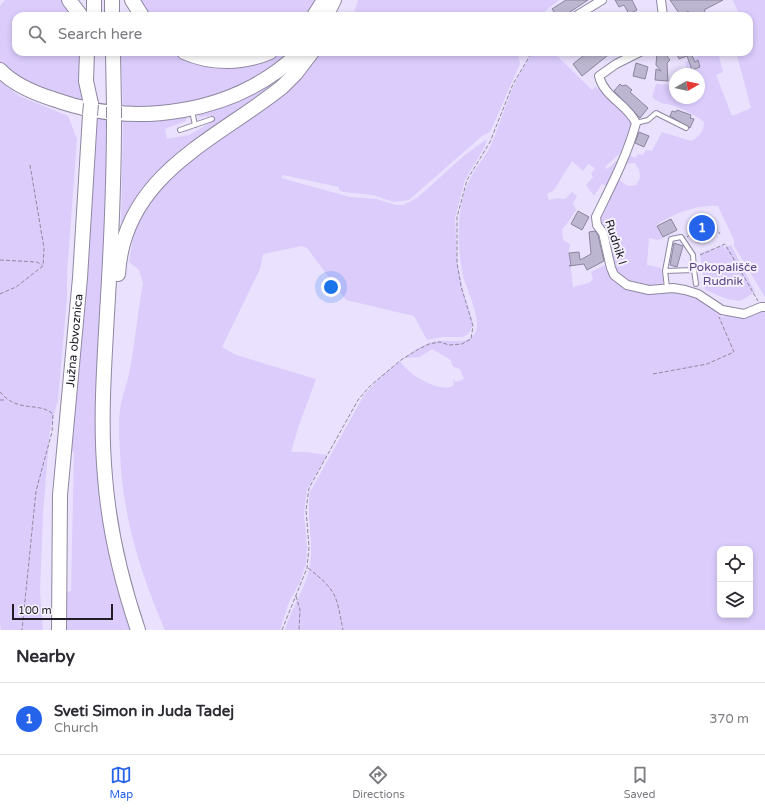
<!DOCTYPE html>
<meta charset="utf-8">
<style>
body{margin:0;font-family:"Varela Round",sans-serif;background:#f7f7f7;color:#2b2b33}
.controls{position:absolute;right:12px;bottom:12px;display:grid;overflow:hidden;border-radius:8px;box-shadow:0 2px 6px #0003}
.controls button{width:36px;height:36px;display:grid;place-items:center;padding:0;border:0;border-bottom:1px solid #e1e1e2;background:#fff;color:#2b2b33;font:20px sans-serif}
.compass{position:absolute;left:669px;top:68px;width:36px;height:36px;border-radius:50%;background:#fff;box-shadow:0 2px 6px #0003;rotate:81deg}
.scale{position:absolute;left:12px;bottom:10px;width:101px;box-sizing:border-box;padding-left:4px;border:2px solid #201d26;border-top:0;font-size:11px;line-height:14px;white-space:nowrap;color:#201d26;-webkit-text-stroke:3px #f4f1fc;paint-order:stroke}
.you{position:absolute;left:331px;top:287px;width:14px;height:14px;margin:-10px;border:3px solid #fff;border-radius:50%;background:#1a73e8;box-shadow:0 0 0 6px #1a73e833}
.badge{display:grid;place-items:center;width:26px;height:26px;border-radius:50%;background:#2563eb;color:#fff;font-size:13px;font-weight:700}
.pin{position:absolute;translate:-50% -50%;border:2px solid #fff;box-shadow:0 1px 4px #0006}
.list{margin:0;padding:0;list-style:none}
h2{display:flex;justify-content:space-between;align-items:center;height:52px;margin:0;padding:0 16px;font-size:17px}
h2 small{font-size:13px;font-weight:400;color:#7c7c81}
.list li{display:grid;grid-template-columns:26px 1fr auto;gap:12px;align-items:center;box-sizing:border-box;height:72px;padding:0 16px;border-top:1px solid #e1e1e2}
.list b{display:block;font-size:15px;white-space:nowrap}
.list p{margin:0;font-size:13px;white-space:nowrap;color:#7c7c81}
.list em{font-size:13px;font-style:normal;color:#7c7c81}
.icon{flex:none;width:22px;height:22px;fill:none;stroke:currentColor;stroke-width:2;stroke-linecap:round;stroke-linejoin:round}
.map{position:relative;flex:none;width:765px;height:630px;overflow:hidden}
.search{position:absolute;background:#fff;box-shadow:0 2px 6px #0003;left:12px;right:12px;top:12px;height:44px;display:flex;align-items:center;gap:10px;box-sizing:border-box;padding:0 14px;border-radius:12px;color:#7c7c81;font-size:15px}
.sheet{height:124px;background:#fff}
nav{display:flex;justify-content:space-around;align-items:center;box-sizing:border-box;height:56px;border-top:1px solid #e1e1e2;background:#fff;font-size:11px;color:#7c7c81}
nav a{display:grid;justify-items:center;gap:2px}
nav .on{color:#2563eb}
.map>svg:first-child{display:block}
</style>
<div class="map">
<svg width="765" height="630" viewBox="0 0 765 630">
<rect width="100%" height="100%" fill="#e9e1fd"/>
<!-- green -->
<g fill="#dbccfc" fill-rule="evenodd">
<path d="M5,0H65L77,16H16V52H85L82,103L37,89L0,64V6Z"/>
<path d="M136,0H320L309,16H146Z"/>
<path d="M358,0H559L539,16H353Z"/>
<path d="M733,0H765V297L734,246V240L718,206C697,204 673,214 656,225L663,238L658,240L649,238L647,265L661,268C662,273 665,280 662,284C656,295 626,281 618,276L600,225L599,213L618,179L628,186L636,185C642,178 641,171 635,163L624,164L628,155L636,158L638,154L643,155L646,150L652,151L662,132L691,141C699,137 704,131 704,122C695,115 685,110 675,106C664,103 661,105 652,97L656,84L675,85V98H699V74H675L676,71L687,70L685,62L708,52H718L723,72L716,75L732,116L751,108L737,55L742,52H749V48L753,46L749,37V16H740Z"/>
<path d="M121,52H178L186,56L274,54L278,52H293L289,57L229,91L185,105L123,110Z"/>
<path d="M321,52H519L518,54L520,64L490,132L482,136L409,200L394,202L373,195L343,192L339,190V187L283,175L281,178L350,197L376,199L396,205H403L417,198L466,154L487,139L485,146L465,180L455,218L457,261L464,295L472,318L473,326L468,334L463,337H442L427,340L414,316L346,300L307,248L302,246L263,254L260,269L222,347L236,355L316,379L298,428L291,452H305L327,455L307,489L304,514L307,547L306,563L300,582L289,602L280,630H165C140,573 122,514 120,452C119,436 118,419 121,403C123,394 127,384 129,374C135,345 137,314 143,284L139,270L129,262L133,238L137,224L158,190L186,162L309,68Z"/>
<path d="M534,52H553L592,90L595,87L598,88L624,110L633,125L627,145H623L621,152L605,167L607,169L619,159L607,186L602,184L594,196L586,185L593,177L591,174L595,168L588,164L583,171L572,161L554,190L547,194L549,200L558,198L565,199L572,192L577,196L573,203L576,210L566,225L562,229L563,240L570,244L569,252L573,287L589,283L593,279L591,272L607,264L614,279L665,291L692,294L716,308L722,317L760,308L765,312V630H285C291,610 307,584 310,566C314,542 306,517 310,492L364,395L381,376L400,361C406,373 441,395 454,385L453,379L456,382L464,379L460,369L453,367L451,360L432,349L420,357L403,358C413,352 422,345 432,342C445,338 467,347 475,333C483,320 465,287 462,272C460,258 458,244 459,229C459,211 463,189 473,174C478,164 486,156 491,145C504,115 512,78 534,52ZM720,549H750V615H720Z"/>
<path d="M281,79L272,89C227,118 174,145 143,190C133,203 127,218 121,233L123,118L187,115L186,121L165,129L167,139L189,135L215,120L212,116L199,117L198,111C227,103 255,95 281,79Z"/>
<path d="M0,81L19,96L68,116L77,139L67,273V297L58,400L50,430L43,513L40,592L43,630H1L0,621Z"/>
<path d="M96,118L109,120L98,413L133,630H66L65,592L71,591L74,452L69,450Z"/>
<path d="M723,245L724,248L731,245L755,292L740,301L727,299L705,290L700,253Z"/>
</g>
<!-- building -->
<g fill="#bdb6d0" stroke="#8c859e">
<path d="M566,0H588L564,16H557L552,9Z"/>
<path d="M615,0H632L637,10L629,14L624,5L619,7Z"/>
<path d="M670,0H723L704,10L708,16H691L688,11L681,16Z"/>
<path d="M588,52H612L582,76L573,64Z"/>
<path d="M657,52H664L670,60L667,63L668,81L655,80L656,69L661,71L656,65Z"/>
<path d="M676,52H694L691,53L695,62L698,60L700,67L692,70L687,56L679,59Z"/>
<path d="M636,63L648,67L645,79L633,76Z"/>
<path d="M620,84L622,86L626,85L632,90L630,92L648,108L640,118L614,91Z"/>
<path d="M677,110L691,115L690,118L694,119L690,128L670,116L672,111L676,112Z"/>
<path d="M639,132L649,136L644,147L635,143Z"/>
<path d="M578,211L589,217L582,230L571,224Z"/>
<path d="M671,219L677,230L663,237L657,226Z"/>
<path d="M697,221H707L704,242H697L692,235H696Z"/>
<path d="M595,231L598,235L604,261L587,270L584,264L569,266L571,265L569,253L579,252L580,260L591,254L589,232Z"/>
<path d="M674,243L683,246L677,267L670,265Z"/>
</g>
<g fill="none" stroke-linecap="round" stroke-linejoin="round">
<defs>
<g id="service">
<path d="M192,111L195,125"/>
<path d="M636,123L648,120L656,113L686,128"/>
<path d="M180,130L212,119"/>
<path d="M694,270L696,284"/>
<path d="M665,271L694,270L693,255L681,237L671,239L665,271L667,288"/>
</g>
<g id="minor">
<path d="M661,0L663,16"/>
<path d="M576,16L602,0"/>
<path d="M640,52L616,64L599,76C604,97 627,104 636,123C627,156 611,186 596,217L597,225L603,233L611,268L614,275L627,285L649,290L673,288L685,290L698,294L722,310L744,314L761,307H765"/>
</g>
<g id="motorway">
<path d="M69,0L81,16"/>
<path d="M112,0V16"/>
<path d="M132,0L142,16"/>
<path d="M94,16V0"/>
<path d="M314,16L324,0"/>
<path d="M326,16L334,0"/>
<path d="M87,52L86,81L91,104"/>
<path d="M113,52L114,107"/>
<path d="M184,52C211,64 243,64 270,52"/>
<path d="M0,70C14,85 34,93 53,99C135,129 236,114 300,52"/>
<path d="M114,118C114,184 111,249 107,314C104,369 100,423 105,477C109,529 121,580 138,630"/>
<path d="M118,274C124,174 216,140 282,87L296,73L312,52"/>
<path id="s1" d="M59,630L60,495L80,278L90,115"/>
</g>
</defs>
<!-- service casing -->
<use href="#service" stroke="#8f87a0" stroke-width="6"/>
<!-- minor casing -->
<use href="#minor" stroke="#8f87a0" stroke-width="10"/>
<!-- motorway casing -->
<use href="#motorway" stroke="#8f87a0" stroke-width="16"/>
<!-- path -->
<g stroke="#8f899d" stroke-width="1" stroke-dasharray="4 2" stroke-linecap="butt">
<path d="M687,237L693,232L696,220C709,216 714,225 720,234"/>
<path d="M700,255L725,244L758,301"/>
<path d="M0,260L37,262L42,265"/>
<path d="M0,294L16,287L43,266L44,248L30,165"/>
<path d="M653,374L707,364L734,352L719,317"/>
<path d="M0,392C19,414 38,401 53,414L52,432L36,491L22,630"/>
<path d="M0,400H6"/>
<path d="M308,568C337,591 336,594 343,630"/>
<path d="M296,596L300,610L299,630"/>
<path d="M282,630L307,568L309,547L306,510L309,488L358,400L370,386L401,360L417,350L429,344L440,342L449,345L462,344L471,339L473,326L461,286L457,263V217L467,180L490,142L513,84L532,52"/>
</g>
<!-- service -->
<use href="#service" stroke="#fff" stroke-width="4"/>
<!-- minor -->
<use href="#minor" stroke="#fff" stroke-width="8"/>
<!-- motorway -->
<use href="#motorway" stroke="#fff" stroke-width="14"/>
<defs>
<g id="motorway-bridge">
<path d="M90,115L91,104"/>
<path d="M114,118V107"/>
</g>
</defs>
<!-- motorway-bridge casing -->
<use href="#motorway-bridge" stroke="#8f87a0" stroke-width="16" stroke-linecap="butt"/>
<!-- motorway-bridge -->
<use href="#motorway-bridge" stroke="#fff" stroke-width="14"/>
</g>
<g text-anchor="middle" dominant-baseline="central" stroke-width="4" stroke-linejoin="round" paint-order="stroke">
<!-- street labels -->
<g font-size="12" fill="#201d26" stroke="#f4f1fc">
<text transform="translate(616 242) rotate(72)">Rudnik I</text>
<text stroke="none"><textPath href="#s1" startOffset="290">Južna obvoznica</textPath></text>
</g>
<!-- park labels -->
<g font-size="12" fill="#5a4185" stroke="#f4f1fc">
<text x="723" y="267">Pokopališče<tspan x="723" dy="14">Rudnik</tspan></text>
</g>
</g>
</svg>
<div class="controls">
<button><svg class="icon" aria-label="locate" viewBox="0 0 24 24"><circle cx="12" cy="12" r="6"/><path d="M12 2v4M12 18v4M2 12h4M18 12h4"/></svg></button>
<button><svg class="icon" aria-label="layers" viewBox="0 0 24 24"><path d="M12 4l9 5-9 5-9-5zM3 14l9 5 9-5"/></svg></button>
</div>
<svg class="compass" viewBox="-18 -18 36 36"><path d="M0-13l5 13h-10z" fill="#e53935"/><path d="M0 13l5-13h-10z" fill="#7c7c81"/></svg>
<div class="scale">100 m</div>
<div class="you"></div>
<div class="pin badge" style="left:702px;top:228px">1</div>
<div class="search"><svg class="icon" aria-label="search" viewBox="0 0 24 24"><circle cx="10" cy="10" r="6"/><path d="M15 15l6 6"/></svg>Search here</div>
</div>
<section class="sheet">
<h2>Nearby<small></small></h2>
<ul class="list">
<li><span class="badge">1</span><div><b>Sveti Simon in Juda Tadej</b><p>Church</p></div><em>370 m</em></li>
</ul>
</section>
<nav>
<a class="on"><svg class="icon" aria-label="map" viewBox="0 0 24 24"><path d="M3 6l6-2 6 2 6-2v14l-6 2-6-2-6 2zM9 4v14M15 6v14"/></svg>Map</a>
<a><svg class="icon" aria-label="directions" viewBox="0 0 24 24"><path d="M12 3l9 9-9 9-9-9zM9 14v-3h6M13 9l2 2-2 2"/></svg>Directions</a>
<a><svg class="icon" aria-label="saved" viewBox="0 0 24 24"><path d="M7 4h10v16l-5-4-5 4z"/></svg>Saved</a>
</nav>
